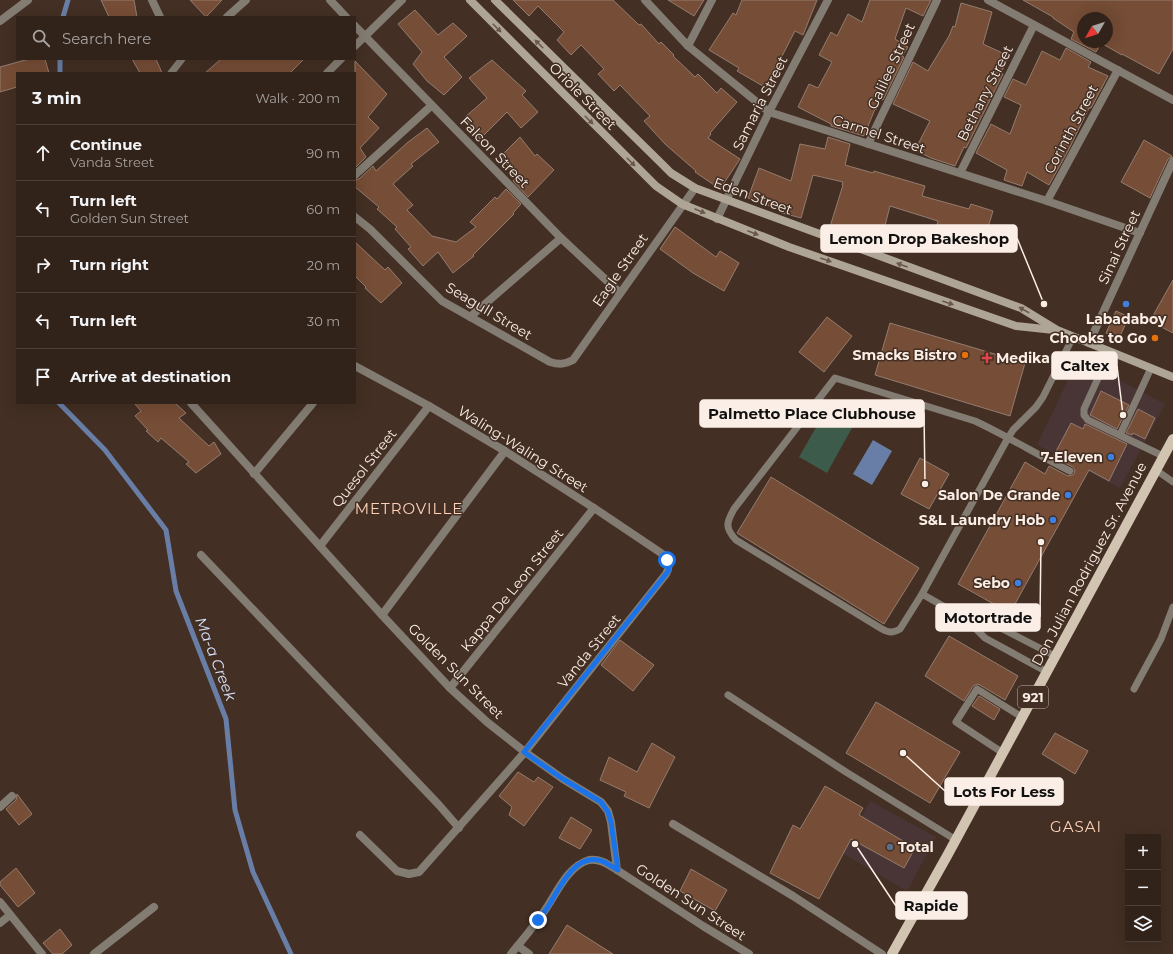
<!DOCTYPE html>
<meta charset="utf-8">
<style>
body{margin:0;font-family:Montserrat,sans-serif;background:#3a2b23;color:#f1f3f6}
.controls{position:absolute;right:12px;bottom:12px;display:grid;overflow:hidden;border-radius:0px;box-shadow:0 4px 16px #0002}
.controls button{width:36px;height:36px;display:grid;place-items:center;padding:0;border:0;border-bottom:1px solid #4d4039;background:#32231a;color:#f1f3f6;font:20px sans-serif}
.compass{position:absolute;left:1077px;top:12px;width:36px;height:36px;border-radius:50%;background:#32231a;box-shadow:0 4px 16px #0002;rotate:231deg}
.stop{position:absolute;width:12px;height:12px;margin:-9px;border:3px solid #1a73e8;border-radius:50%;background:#fff}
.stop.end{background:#1a73e8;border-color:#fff;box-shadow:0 1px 4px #0008}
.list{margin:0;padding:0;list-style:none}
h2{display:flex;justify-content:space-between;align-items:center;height:52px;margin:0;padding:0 16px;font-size:17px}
h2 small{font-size:13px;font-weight:400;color:#a8a4a2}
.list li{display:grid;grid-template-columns:26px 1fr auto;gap:12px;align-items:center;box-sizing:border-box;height:56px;padding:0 16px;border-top:1px solid #4d4039}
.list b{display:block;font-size:15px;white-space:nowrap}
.list p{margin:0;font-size:13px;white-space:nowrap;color:#a8a4a2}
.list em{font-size:13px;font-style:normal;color:#a8a4a2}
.icon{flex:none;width:22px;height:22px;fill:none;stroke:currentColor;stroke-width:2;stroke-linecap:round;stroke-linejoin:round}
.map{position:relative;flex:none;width:1173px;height:954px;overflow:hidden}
.search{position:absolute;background:#32231a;box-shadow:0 4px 16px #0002;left:16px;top:16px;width:340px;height:44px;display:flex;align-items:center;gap:10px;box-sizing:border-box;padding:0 14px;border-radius:0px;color:#a8a4a2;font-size:15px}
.panel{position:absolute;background:#32231a;box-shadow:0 4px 16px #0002;left:16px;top:72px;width:340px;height:332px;border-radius:0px}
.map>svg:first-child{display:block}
</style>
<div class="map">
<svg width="1173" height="954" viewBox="0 0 1173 954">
<rect width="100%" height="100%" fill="#432f23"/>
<!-- commercial -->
<g fill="#4a3536">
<path d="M1078,359L1165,404L1120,488L1037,445Z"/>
<path d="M870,801L936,837L907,891L842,853Z"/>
</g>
<!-- green -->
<path fill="#3c5b4b" d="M830,403L857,419L827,473L799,457Z"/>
<!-- water -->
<path fill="#697ea6" d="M873,440L892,451L872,485L853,474Z"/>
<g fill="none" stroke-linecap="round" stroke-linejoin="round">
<!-- stream -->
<g stroke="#697ea6" stroke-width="5">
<path d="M63,17L68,0"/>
<path d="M60,73V59"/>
<path d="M59,403L105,450L166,530L176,591L226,719L235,810L253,872L291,954"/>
</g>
</g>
<!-- building -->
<g fill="#764d36" stroke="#947c6f" fill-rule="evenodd">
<path d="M101,0H134L137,17H109Z"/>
<path d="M190,0H222L206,17Z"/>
<path d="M513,0H613L639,25L641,24L659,44L661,42L674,55L673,56L695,77L698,74L717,93L721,88L737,102L710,133L711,134L708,138L740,159L720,189L695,172L696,171L665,144L644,121L650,116L620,85L614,91L598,74L604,69L581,45L571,55L557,40L564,32L538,6L529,16Z"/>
<path d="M668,0H704L694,16Z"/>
<path d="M742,0H817L803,35L795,31L780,60L784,62L768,89L737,71L739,68L709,50L733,13L736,15Z"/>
<path d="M870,0H931L923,16L906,8L895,39L908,47L902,56L904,57L883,100L880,99L876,110L875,109L864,136L831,126V124L798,107L809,84L818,88L832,62L819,55L831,32L837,36L848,14L862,22Z"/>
<path d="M1023,0H1173V49L1159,74L1122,54V55L1101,43L1096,52L1071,39L1074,32L1053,18V17ZM1083,18H1107V42H1083Z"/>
<path d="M961,3L992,12L983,44L1009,56L1001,73L1003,74L966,148L964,147L955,166L931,158L915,150L930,121L893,104L913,62L928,71L929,69L949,36L953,26L955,27Z"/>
<path d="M415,10L438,35L453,23L467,36L444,57L462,77L444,95L427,81L413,64L422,52L398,24Z"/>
<path d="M1066,48L1091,62L1088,67L1108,76L1091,108H1089L1069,149L1049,185L1027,172L1022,186L1004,180L1007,170L976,153L991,124L1010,134L1021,105L1004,97L1013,79L1026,85L1042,51L1060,60Z"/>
<path d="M29,59H45L49,73H17V87L0,92V67Z"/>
<path d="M132,59H156L162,73H140Z"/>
<path d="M221,59H304L290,73H205Z"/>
<path d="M492,60L526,91L522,95L538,112L521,128L507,112L480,139L465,117L487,98L469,78Z"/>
<path d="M355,61L387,94L368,117L379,128L360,148L366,157L355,168Z"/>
<path d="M427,128L439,142L411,164L413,166L393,184L413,205L407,210L432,236L456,242L476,227L470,222L495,197L497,199L506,189L521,204L513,213L514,214L473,255L474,256L453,273L438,252L423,266L408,249L411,247L395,229L397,227L377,209L379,207L355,187V180L359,179L373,166L376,171L407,143Z"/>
<path d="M520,137L535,156L537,154L554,170L528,197L513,181L517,176L500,157Z"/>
<path d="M828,137L850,144L845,165L873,173L874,171L925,186L922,196L969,209L971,204L993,211L985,237L961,229L957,244L934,239L938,221L890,206L881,241L845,231L844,234L829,230L843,185H842L843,182L813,175L801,218L779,212L780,210L748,198L759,168L791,181L800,144L825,149Z"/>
<path d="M1144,140L1172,156L1168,159L1150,198L1121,182Z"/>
<path d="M675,227L716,257L720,251L739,263L724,291L693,273L660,249Z"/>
<path d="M355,242L385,270L388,267L402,283L381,303L365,288L366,287L355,276Z"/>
<path d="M1173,280V333L1150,321Z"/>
<path d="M1116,311L1129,317L1119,338L1106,333Z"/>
<path d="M827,317L852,336L824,372L799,352Z"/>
<path d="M890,323L1025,363L1010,416L875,375Z"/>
<path d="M1101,391L1129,405L1117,429L1090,415Z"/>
<path d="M134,403H175L186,413L179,418L209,446L214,442L221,454L196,473L186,464L189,462L161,438L158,442L146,431L148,430L135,416L141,411Z"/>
<path d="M1138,409L1155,418L1145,439L1133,433L1132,435L1126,433Z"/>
<path d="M1071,423L1083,429L1085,424L1127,444L1109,481L1089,470L1010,613L958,584L1025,462L1045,474L1049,466L1068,476L1072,475L1074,474L1075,470L1073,467L1053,457Z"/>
<path d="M920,458L949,474L929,509L901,494Z"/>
<path d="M771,477L919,568L884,624L737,533Z"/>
<path d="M949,636L1018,676L1005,700L980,685L977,684L973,686L964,701L925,676Z"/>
<path d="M620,640L654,665L633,691L601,665Z"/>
<path d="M979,696L1000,709L994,720L972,706Z"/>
<path d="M876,702L960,752L930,803L846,753Z"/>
<path d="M1055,733L1088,751L1075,774L1042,754Z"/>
<path d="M652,743L675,757L649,808L624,796L626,792L600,780L609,757L637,772Z"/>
<path d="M518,772L534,782L538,777L553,787L524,826L509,815L512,807L499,796Z"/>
<path d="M825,786L863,808L859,815L915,848L904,868L851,839L819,899L770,873L793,825L800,829Z"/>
<path d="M17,794L32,814L19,825L6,809L16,800Z"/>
<path d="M571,817L592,830L580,849L559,838Z"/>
<path d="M16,868L35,893L18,907L0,885V882Z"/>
<path d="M691,869L727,890L715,911L680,891Z"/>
<path d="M567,925L613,954H549Z"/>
<path d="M60,929L72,945L62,954H53L43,943Z"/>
</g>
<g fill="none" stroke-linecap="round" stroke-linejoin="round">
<!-- service -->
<g stroke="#837c73" stroke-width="7">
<path d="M171,73L182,59"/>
<path d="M1110,352L1084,409V415L1088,420L1163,456"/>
<path d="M1120,435L1151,368"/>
<path d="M1156,470L1173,482"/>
<path d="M1070,471C1038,455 1007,436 975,421L835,378L734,509C726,523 725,528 736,540L882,629C889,633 893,633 900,629L922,594L1008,438L1013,430L1036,407L1043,397L1073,337"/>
<path d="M922,594L966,619L985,638L1047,672"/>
<path d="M966,619L993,624L1055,656"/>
<path d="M1134,689L1161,639L1173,607"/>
<path d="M728,695L846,772L956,840"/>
<path d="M1003,753L956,722L977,689L1022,717"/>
</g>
<!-- minor -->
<g stroke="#837c73" stroke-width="8">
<path d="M152,0L160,17"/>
<path d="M330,0L346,17"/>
<path d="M645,0L688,46L769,112L1047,201L1140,233"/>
<path d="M988,0L1173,100"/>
<path d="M227,17L246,0"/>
<path d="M0,21L28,0"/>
<path d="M355,26L561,238L620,293"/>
<path d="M355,46L402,0"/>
<path d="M688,46L712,0"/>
<path d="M327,73L341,59"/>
<path d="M868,144L937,0"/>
<path d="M960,173L1034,25"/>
<path d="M355,175L431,106"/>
<path d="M1047,201L1118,70"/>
<path d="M355,217L370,229L442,301L550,362C560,365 565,364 573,360L695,188"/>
<path d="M717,219L769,112L828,0"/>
<path d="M470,317L561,238"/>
<path d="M1089,343L1173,161"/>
<path d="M355,366L429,406L505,451L594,508L664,555C669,562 670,567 666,574L525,752L419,872L409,874L397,871L360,835"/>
<path d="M191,403L382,615L450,688L487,722L525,752L563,779L601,802L608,811L611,822L617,870L703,926L749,954"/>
<path d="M254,474L313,403"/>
<path d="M320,546L429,406"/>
<path d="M201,555L439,805L459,828"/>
<path d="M382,615L505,451"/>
<path d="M450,688L594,508"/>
<path d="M0,807L12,796"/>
<path d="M673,824L793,896L882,954"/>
<path d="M0,902L42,954"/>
<path d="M0,923L10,915"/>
<path d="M518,946L529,954"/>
<path d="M94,954L154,907"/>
<path d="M511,954C522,941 533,927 543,913C556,895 567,866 589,860C600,858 609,865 617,870"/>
</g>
<!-- secondary -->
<g stroke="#afa596" stroke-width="8">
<path d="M470,0L656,186L682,204L789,247L1016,326L1054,330"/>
<path d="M495,0L661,163L671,173L695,188L1021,308L1057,330L1173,377"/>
</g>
<!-- primary -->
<path stroke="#d1c4b1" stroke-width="10" d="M892,954L947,856L1173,439"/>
</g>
<!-- one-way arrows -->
<defs><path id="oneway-solid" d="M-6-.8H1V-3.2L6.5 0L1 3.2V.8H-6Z"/></defs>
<g fill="#69584b">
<use href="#oneway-solid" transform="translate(497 28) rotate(45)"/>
<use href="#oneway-solid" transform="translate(539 44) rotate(-135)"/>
<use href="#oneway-solid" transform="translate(589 120) rotate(45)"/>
<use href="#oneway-solid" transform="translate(631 162) rotate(45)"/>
<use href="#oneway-solid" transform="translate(700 211) rotate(23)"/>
<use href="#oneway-solid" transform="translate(753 233) rotate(21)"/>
<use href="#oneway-solid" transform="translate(826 260) rotate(19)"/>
<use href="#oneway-solid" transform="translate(902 265) rotate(-160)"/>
<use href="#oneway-solid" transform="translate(948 303) rotate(19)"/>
<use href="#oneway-solid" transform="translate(1024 310) rotate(-151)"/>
</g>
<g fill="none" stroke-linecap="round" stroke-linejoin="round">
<!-- route -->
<path stroke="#1a73e8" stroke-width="5" d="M538,920C542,915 546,910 549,905C559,889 574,855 598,860C605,861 612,867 618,870L611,822L608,812L601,802L563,779L524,752L666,574L669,570L667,560"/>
</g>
<!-- markers -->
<g fill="#3f7fe0" stroke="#432f23" stroke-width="1.5">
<circle cx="1126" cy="304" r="4"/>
<circle cx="1111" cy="457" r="4"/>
<circle cx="1068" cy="495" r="4"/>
<circle cx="1053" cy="520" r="4"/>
<circle cx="1018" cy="583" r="4"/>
</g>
<g fill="#e8710a" stroke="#432f23" stroke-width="1.5">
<circle cx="1155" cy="338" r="4"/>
<circle cx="965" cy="355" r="4"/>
</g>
<path fill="#e0444e" stroke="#432f23" stroke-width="1.5" d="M985 352h4v4h4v4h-4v4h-4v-4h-4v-4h4z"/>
<circle fill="#5c6f8a" stroke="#432f23" stroke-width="1.5" cx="890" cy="847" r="4"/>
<g text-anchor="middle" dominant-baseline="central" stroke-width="3" stroke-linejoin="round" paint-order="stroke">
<!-- shield labels -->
<rect fill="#432f23" stroke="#c4b5ac" stroke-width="1" x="1018" y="686" width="30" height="22" rx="3"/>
<g font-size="13" font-weight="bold" fill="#fbeee6">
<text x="1033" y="697">921</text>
</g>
<!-- street labels -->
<g font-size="14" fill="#fbeee6" stroke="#432f23">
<text transform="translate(891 66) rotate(-65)">Galilee Street</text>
<text transform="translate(985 93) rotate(-63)">Bethany Street</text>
<text transform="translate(583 96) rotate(45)">Oriole Street</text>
<text transform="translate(760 103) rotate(-63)">Samaria Street</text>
<text transform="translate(1071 129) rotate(-62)">Corinth Street</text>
<text transform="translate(879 134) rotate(18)">Carmel Street</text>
<text transform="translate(495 152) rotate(46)">Falcon Street</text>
<text transform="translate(753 196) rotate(20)">Eden Street</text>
<text transform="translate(1119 247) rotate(-65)">Sinai Street</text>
<text transform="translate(620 270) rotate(-55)">Eagle Street</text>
<text transform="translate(489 311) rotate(31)">Seagull Street</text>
<text transform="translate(523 449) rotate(32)">Waling-Waling Street</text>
<text transform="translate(364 468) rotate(-52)">Quesol Street</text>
<text transform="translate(1089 564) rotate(-62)">Don Julian Rodriguez Sr. Avenue</text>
<text transform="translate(512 590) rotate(-51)">Kappa De Leon Street</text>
<text transform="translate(589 651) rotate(-51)">Vanda Street</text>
<text transform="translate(456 671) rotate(45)">Golden Sun Street</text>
<text transform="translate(691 902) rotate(33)">Golden Sun Street</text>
</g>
<!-- poi labels -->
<g font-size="14" font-weight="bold" fill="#fbeee6" stroke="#432f23" text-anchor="end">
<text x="1126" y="319" text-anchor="middle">Labadaboy</text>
<text x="1147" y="338">Chooks to Go</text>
<text x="957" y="355">Smacks Bistro</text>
<text x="996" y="358" text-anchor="start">Medika</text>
<text x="1103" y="457">7-Eleven</text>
<text x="1060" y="495">Salon De Grande</text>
<text x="1045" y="520">S&amp;L Laundry Hob</text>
<text x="1010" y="583">Sebo</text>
<text x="898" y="847" text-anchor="start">Total</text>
</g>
<!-- neighbourhood labels -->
<g font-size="15" letter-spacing="1" fill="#fed2ba" stroke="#432f23">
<text x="409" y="508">METROVILLE</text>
<text x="1076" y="826">GASAI</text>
</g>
<!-- water labels -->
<g font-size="15" font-style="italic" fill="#d6e3fd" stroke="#432f23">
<text transform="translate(216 659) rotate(69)">Ma-a Creek</text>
</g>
</g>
<!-- callouts -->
<path fill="none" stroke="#fbeee6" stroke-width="1.5" d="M1044 304L1017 238M1123 415L1117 366M925 484L924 413M1041 542L1040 617M903 753L945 791M855 844L896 906"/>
<g fill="#fbeee6" stroke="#432f23" stroke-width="1.5">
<circle cx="1044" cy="304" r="4"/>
<circle cx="1123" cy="415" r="4"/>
<circle cx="925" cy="484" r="4"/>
<circle cx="1041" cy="542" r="4"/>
<circle cx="903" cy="753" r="4"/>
<circle cx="855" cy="844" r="4"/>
</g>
<g fill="#fbeee6" stroke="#fbeee6" stroke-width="1.5">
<rect x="821" y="225" width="196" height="27" rx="4"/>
<rect x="1052" y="352" width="65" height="27" rx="4"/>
<rect x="700" y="400" width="224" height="27" rx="4"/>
<rect x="936" y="604" width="104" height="27" rx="4"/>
<rect x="945" y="778" width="118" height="27" rx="4"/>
<rect x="896" y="892" width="71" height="27" rx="4"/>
</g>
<g font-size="15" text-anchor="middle" font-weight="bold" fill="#111">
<text x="919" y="244">Lemon Drop Bakeshop</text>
<text x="1085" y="371">Caltex</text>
<text x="812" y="419">Palmetto Place Clubhouse</text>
<text x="988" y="623">Motortrade</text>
<text x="1004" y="797">Lots For Less</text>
<text x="931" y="911">Rapide</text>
</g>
</svg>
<div class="controls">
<button>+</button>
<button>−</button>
<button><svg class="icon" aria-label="layers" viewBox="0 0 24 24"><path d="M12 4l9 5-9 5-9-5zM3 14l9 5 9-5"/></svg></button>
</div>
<svg class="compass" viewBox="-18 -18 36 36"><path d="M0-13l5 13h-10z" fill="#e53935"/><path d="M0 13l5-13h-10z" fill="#a8a4a2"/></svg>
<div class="stop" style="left:667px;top:560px"></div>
<div class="stop end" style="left:538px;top:920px"></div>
<div class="search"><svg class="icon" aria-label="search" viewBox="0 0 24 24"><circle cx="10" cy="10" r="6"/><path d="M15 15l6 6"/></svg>Search here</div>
<section class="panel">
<h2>3 min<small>Walk · 200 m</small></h2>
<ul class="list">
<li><svg class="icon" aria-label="ahead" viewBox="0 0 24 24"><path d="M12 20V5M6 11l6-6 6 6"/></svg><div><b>Continue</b><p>Vanda Street</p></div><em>90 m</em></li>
<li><svg class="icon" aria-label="left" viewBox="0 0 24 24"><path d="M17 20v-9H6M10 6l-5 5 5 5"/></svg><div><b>Turn left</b><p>Golden Sun Street</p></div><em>60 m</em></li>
<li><svg class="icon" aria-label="right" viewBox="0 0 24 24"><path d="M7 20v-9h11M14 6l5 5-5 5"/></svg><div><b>Turn right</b></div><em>20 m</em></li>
<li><svg class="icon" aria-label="left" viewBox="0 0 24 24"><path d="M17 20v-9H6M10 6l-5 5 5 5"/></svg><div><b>Turn left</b></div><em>30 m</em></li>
<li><svg class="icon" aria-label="arrive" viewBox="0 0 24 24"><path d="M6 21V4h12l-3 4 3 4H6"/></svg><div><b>Arrive at destination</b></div></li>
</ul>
</section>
</div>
